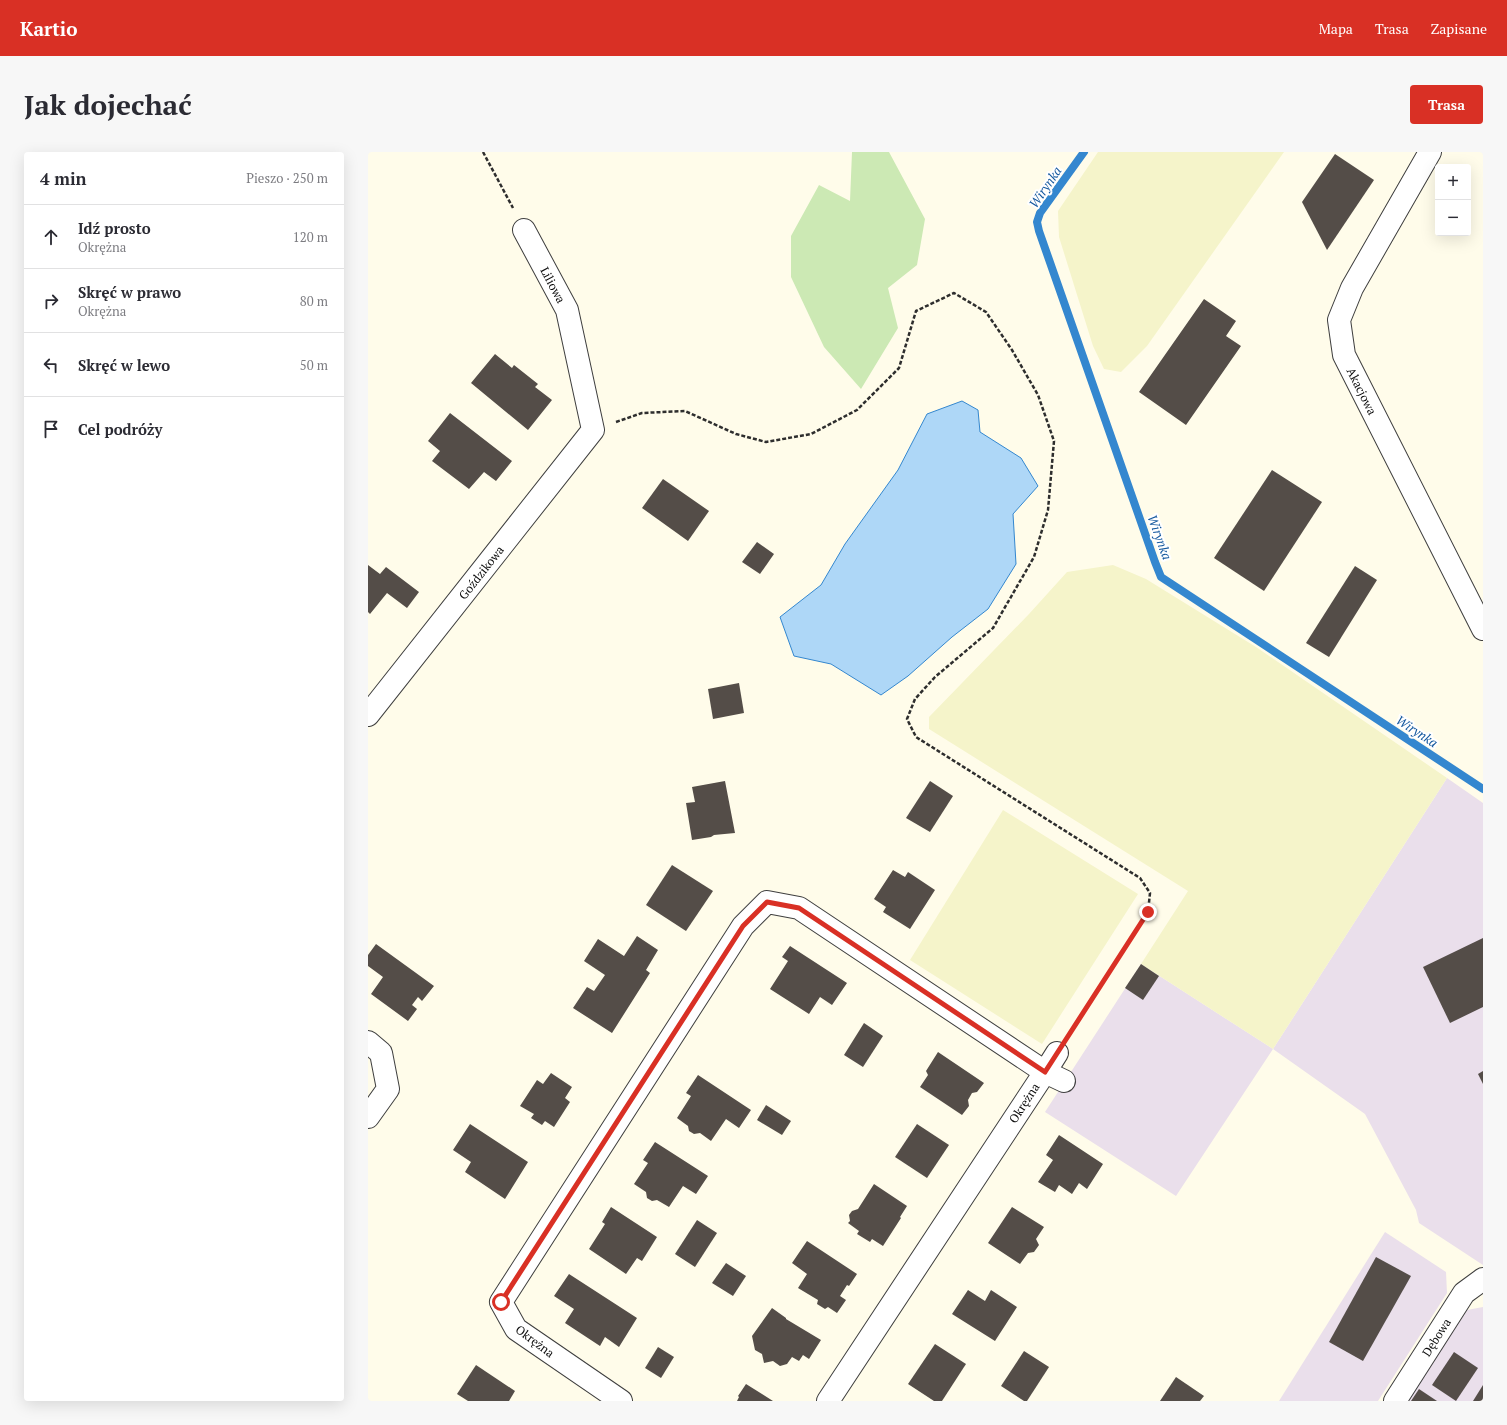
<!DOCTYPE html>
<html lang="pl">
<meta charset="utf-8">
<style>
body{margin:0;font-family:"PT Serif",serif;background:#f7f7f7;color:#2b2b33}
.controls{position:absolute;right:12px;top:12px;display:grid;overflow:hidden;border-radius:4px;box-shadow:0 4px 16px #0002}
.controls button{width:36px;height:36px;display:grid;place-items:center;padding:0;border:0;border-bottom:1px solid #e1e1e2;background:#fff;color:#2b2b33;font:20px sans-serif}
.stop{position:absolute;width:12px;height:12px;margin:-9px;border:3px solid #d93025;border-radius:50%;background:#fff}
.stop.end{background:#d93025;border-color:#fff;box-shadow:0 1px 4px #0008}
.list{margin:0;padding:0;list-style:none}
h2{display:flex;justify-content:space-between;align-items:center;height:52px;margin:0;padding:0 16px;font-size:17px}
h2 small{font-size:13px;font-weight:400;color:#7c7c81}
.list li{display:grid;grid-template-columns:26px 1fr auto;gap:12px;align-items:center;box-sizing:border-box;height:64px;padding:0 16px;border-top:1px solid #e1e1e2}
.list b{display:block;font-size:15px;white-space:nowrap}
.list p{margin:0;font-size:13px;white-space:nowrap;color:#7c7c81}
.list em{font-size:13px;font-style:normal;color:#7c7c81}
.icon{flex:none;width:22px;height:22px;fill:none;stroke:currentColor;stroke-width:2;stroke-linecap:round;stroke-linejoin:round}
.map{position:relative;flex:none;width:1115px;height:1249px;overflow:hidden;border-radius:4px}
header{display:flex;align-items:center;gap:24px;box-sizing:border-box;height:56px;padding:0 20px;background:#d93025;color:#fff}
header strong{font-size:19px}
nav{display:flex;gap:22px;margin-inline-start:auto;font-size:14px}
.intro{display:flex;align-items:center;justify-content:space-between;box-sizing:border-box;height:96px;padding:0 24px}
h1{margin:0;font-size:28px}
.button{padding:10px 18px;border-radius:4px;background:#d93025;color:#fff;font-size:14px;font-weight:700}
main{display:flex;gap:24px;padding:0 24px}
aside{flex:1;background:#fff;border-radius:4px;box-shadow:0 4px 16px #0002}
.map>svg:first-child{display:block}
</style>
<header>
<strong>Kartio</strong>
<nav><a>Mapa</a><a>Trasa</a><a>Zapisane</a></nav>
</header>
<div class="intro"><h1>Jak dojechać</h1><a class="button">Trasa</a></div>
<main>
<aside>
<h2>4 min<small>Pieszo · 250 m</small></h2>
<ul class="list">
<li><svg class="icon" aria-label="ahead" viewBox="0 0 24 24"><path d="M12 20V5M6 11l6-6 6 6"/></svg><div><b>Idź prosto</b><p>Okrężna</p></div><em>120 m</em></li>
<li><svg class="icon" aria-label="right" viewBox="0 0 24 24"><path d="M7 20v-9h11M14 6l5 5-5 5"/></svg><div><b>Skręć w prawo</b><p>Okrężna</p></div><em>80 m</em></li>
<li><svg class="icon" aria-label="left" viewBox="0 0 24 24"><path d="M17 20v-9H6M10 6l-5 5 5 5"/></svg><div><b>Skręć w lewo</b></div><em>50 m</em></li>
<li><svg class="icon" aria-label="arrive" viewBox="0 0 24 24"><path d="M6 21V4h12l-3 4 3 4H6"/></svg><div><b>Cel podróży</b></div></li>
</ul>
</aside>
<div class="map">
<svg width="1115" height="1249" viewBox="0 0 1115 1249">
<rect width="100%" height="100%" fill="#fffcea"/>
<!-- industrial -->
<g fill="#eadfeb">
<path d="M1079,626L1115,651V1113L1051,1071L1048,1058L997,962L905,897L808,1044L677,960L773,812L905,897Z"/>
<path d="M1017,1080L1078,1120L1079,1141L1010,1249H911Z"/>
<path d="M1115,1155V1249H1040L1099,1158Z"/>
</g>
<!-- farmland -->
<g fill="#f5f4ca">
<path d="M730,0H916L779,194L753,220L736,217L725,194L691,85L690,59Z"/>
<path d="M745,413L778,427L888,495L1079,626L905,897L773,812L820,739L561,577V565L661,462L699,420Z"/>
<path d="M635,658L770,742L674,892L542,808Z"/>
</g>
<!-- green -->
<path fill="#cce9b4" d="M484,0H521L557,67L549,113L520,136L530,176L493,237L456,195L423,125V84L451,33L482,49Z"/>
<!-- water -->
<path fill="#aed7f7" stroke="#3487cf" d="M594,249L610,258L612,280L653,306L670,334L645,362L648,412L620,457L584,485L540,524L513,543L463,512L426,504L412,465L453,433L477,392L530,318L559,262Z"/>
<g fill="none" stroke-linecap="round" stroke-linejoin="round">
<!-- stream -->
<path stroke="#3487cf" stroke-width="8" d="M716,0L672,61L669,70L671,79L787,410L793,425L1115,637"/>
</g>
<!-- building -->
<g fill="#544d48">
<path d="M967,2L1006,28L959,98L934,50Z"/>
<path d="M836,147L868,169L858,184L873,194L818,273L771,240Z"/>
<path d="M127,202L144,216L146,213L170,232L167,235L184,248L160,278L103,231Z"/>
<path d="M82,261L144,309L128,329L116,320L101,337L64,309L72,299L60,289Z"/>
<path d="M904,318L954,350L896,439L846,406Z"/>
<path d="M295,327L341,359L320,389L274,356Z"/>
<path d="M389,390L406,402L392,422L374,410Z"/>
<path d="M0,413L12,422L18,415L51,440L39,456L19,441L2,462L0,460Z"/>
<path d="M987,414L1009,428L961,505L938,491Z"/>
<path d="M371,531L376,561L345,567L340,537Z"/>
<path d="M357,629L367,681L346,683L343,685L324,688L318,651L327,650L324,635Z"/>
<path d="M562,629L585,644L562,680L538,666Z"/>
<path d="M304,713L345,739L318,779L278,753Z"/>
<path d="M525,718L537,725L540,720L567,738L542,777L515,760L518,755L506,747Z"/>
<path d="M269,784L290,798L278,818L282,821L244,881L205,856L219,835L226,839L237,823L216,809L230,787L256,804Z"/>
<path d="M1115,786V855L1082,871L1055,815Z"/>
<path d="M8,792L66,834L54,849L50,845L44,853L49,857L40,869L3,842L15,825L0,814V803Z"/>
<path d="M422,794L479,831L464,853L452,845L441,862L402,837L420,809L414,805Z"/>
<path d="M773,812L791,824L775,848L757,836Z"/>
<path d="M496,871L515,884L495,915L476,903Z"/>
<path d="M570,900L616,931L609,940L604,941L600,948L601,954L594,963L552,935L560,923L558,919Z"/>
<path d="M1115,919V932L1110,922Z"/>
<path d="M183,921L204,935L197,946L202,950L186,975L177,969L174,973L163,966L166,962L152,954L169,928L175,932Z"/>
<path d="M330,923L383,958L371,976L358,967L343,989L332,981L326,982L321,979L320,974L309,966L323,944L318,941Z"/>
<path d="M398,953L423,969L414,983L389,968Z"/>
<path d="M102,972L160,1010L137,1047L97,1020L103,1010L85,998Z"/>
<path d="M549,972L581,993L559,1026L527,1005Z"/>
<path d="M691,983L735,1012L719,1037L711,1031L704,1042L691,1033L687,1040L670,1030L685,1008L678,1003Z"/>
<path d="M287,990L340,1024L328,1042L315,1034L301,1055L289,1048L284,1049L279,1046L278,1040L266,1032L280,1011L275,1008Z"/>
<path d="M506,1032L539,1054L532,1065L533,1066L515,1094L504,1087L502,1090L489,1082L491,1079L480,1071L482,1069L481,1063L484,1059L490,1057Z"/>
<path d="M243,1055L289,1085L274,1109L269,1106L258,1122L221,1097L237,1072L234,1070Z"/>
<path d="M644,1055L676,1075L668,1087L671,1093L666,1100L660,1101L652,1112L620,1091Z"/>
<path d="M329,1068L349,1081L327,1115L307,1102Z"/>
<path d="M439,1089L489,1122L481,1134L479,1133L472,1144L478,1148L469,1161L460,1155L457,1157L449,1152L450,1148L430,1136L439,1122L424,1111Z"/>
<path d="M1008,1105L1043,1124L995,1209L961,1190Z"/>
<path d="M358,1111L378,1124L365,1144L344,1131Z"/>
<path d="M201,1122L269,1166L251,1195L237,1185L232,1194L197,1171L206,1157L186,1144Z"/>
<path d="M600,1138L617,1149L623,1138L649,1155L627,1189L584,1162Z"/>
<path d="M404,1156L418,1166V1167L453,1188L441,1207L435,1203L431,1209L424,1205L419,1212L412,1214L405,1209L396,1211L394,1202L387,1198L384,1184Z"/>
<path d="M567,1192L598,1212L574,1249H566L540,1232Z"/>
<path d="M290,1195L306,1205L293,1226L277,1216Z"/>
<path d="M656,1199L681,1215L659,1249H656L633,1234Z"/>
<path d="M1086,1200L1110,1216L1088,1249L1064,1233Z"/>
<path d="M108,1213L147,1239L141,1249H100L89,1242Z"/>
<path d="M808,1225L836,1244L832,1249H792Z"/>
<path d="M378,1232L405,1249H369L371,1245L370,1244Z"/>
<path d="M1115,1233V1249H1105Z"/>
<path d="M1051,1237L1069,1249H1043Z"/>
</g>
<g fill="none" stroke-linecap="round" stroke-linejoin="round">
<defs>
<g id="minor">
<path id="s1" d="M1062,0L984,136L971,168L976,203L1115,477"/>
<path id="s2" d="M0,563L225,278L199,158L156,78"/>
<path d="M0,890L13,901L20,937L0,965"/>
<path d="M689,901L677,920L696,929"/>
<path d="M253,1249L148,1177L133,1150L375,774L399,750L431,756L677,920L460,1249"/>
<path id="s3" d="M1027,1249L1096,1141L1115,1127"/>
</g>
</defs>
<!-- minor casing -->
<use href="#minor" stroke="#3f3f3f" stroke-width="24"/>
<!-- path -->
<g stroke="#2e2e2e" stroke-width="2.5" stroke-dasharray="4 2" stroke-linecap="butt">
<path d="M115,0L145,56"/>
<path d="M248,270L274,261L317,259L368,282L398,290L443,282L489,258L531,216L548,159L586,141L618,160L644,198L670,243L686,289L680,358L666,405L625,476L567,525L547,547L539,567L548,585L772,726L782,741L780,760L702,882"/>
</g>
<!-- minor -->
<use href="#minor" stroke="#fff" stroke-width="22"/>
</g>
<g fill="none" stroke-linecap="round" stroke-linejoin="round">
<!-- route -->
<path stroke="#d93025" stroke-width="5" d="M133,1150L375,774L399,750L431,756L677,920L780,760"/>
</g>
<g text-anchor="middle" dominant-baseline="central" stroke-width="4" stroke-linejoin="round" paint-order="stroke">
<!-- street labels -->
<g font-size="12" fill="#0c0c0c" stroke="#fff">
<text transform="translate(185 133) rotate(62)">Liliowa</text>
<text stroke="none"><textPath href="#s1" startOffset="267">Akacjowa</textPath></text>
<text stroke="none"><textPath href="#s2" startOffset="182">Goździkowa</textPath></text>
<text transform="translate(656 951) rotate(-57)">Okrężna</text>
<text stroke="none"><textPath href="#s3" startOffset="76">Dębowa</textPath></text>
<text transform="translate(167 1189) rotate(37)">Okrężna</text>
</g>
<!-- water labels -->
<g font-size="13" font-style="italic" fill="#14589e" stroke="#fff">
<text transform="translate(677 35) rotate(-56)">Wirynka</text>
<text transform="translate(792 385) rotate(70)">Wirynka</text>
<text transform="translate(1049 579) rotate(33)">Wirynka</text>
</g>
</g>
</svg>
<div class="controls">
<button>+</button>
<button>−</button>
</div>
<div class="stop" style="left:133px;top:1150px"></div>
<div class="stop end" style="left:780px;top:760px"></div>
</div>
</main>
